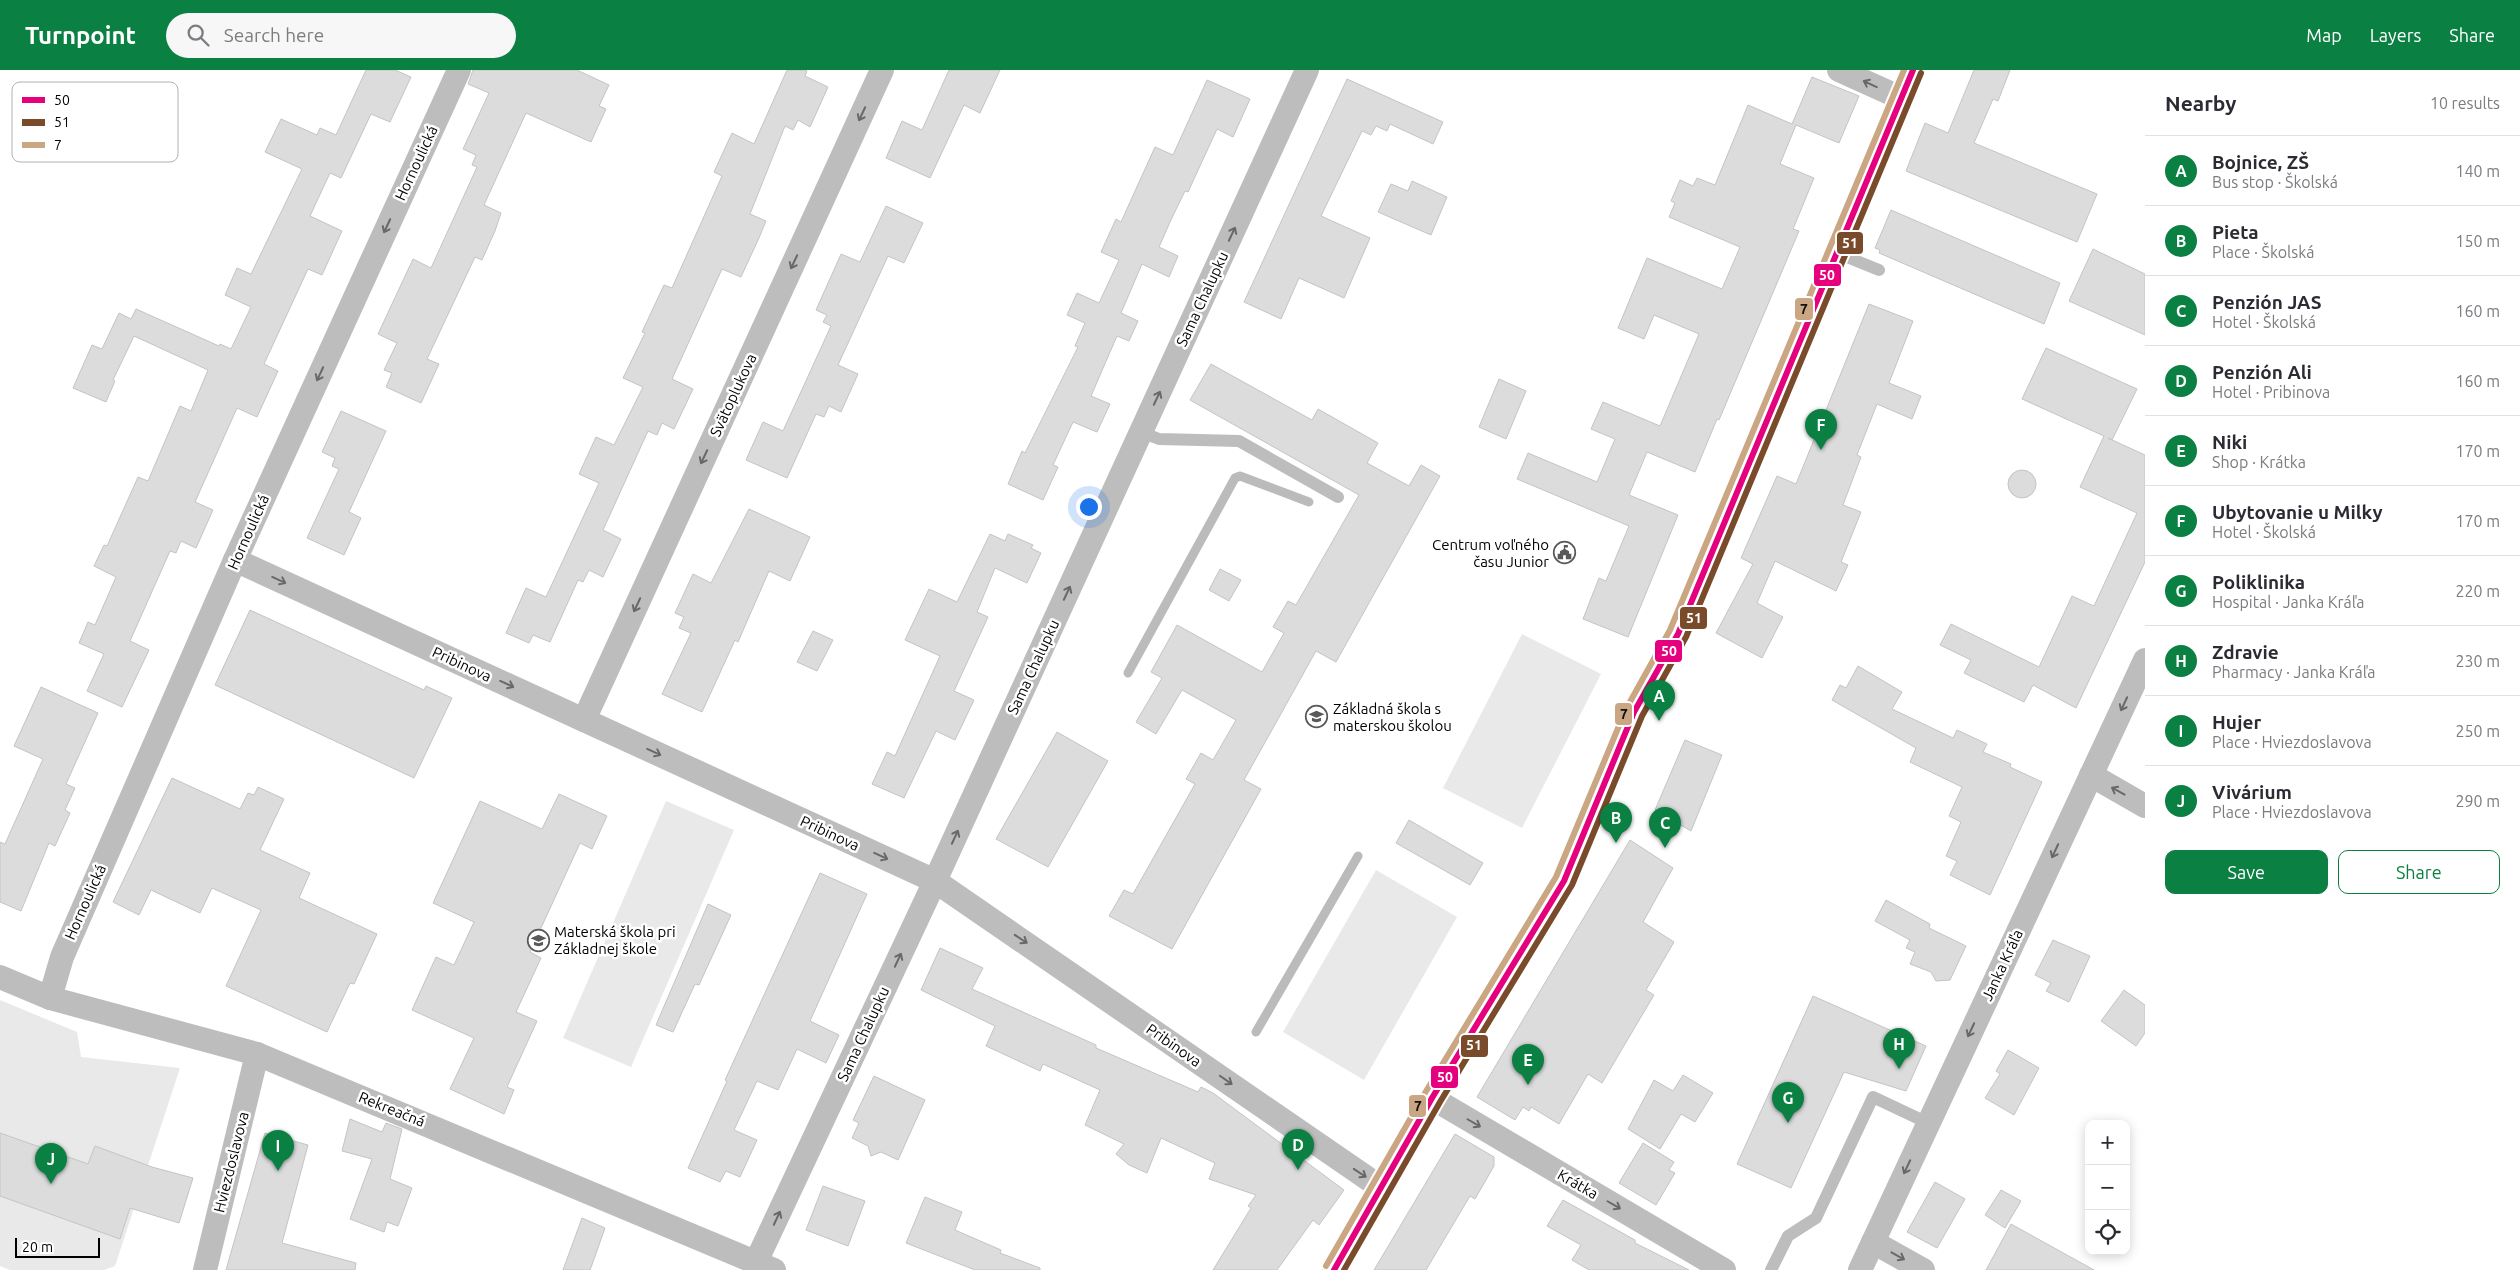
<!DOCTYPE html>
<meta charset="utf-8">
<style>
body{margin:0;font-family:Ubuntu,sans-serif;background:#f7f7f7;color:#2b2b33}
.controls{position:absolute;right:15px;bottom:15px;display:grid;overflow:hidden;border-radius:10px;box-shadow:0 2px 12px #0003}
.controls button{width:45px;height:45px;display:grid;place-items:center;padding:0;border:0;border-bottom:1px solid #e1e1e2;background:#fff;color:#2b2b33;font:25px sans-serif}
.scale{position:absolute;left:15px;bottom:12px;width:85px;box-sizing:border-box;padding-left:5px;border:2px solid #000;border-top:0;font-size:14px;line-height:18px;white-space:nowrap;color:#000;-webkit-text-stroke:4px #fff;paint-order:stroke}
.you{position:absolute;left:1088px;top:436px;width:18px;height:18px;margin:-12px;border:4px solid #fff;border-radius:50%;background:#1a73e8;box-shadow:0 0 0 8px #1a73e833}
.badge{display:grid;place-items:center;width:32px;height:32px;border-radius:50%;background:#0b8043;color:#fff;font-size:16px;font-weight:700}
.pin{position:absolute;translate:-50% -41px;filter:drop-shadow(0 1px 2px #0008)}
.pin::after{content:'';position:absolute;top:26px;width:18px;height:15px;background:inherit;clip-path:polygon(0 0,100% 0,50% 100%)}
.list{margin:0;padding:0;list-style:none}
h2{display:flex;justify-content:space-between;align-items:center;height:65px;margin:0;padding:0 20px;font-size:21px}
h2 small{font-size:16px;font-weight:400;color:#7c7c81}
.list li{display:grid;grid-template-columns:32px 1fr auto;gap:15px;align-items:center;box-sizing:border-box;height:70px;padding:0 20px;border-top:1px solid #e1e1e2}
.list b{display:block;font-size:19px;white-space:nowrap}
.list p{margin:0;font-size:16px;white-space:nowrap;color:#7c7c81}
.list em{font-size:16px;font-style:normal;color:#7c7c81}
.actions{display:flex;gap:10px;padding:15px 20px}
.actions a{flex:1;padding:11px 0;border:1px solid #0b8043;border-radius:10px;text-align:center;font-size:18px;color:#0b8043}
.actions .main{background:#0b8043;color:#fff}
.icon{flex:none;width:28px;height:28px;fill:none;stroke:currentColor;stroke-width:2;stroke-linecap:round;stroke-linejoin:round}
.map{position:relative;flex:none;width:2145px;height:1200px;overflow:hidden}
header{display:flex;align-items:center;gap:30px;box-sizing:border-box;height:70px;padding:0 25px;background:#0b8043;color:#fff}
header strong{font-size:24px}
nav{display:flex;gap:28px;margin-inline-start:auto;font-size:18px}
.search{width:350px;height:45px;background:#f7f7f7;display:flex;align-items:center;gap:12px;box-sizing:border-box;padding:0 18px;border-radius:28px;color:#7c7c81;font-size:19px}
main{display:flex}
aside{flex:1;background:#fff}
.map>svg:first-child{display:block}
</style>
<header>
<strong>Turnpoint</strong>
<div class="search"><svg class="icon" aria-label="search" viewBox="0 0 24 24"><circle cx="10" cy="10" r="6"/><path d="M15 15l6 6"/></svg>Search here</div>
<nav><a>Map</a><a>Layers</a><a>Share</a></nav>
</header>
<main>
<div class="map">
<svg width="2145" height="1200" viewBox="0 0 2145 1200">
<rect width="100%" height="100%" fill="#fff"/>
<!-- green -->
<g fill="#e9e9e9">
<path d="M1522,564L1601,604L1522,758L1443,718Z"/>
<path d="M666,731L734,760L631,997L563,968Z"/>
<path d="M1376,800L1457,847L1364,1010L1283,962Z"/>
<path d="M0,930L77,962L81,987L180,998L115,1196L104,1200H10L0,1196Z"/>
</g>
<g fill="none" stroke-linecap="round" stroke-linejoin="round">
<!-- stream -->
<g stroke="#bbb" stroke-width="9">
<path d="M1128,603L1235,408L1240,406L1309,432"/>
<path d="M1256,962L1358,786"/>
</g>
</g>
<!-- building -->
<g fill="#dcdcdc" stroke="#c4c4c4">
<path d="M366,0H395L411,7L390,52L371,44L341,108L330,103L310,146L342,161L322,205L308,199L264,294L278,301L257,347L237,338L195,432L213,440L196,478L181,471L176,483L170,481L130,571L149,580L122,637L87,621L104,584L79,573L88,552L95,555L116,507L94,496L104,475L107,476L138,407L148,411L180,336L191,341L208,300L134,266L113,310L115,311L106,332L73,318L92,275L102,279L119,243L131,249L136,239L219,276L220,274L231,279L251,237L225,225L237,198L251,204L302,99L265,82L281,49L317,65L320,58L336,65Z"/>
<path d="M473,0H577L609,15L599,36L606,39L591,72L526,43L484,135L501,143L495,161L482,190L475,187L427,289L439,294L421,333L386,317L392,303L384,300L397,273L378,264L413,189L431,198L477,97L472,95L476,85L463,79L489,23L468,14Z"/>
<path d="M787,0H805L807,1L805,6L828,17L810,57L798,50L793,60L785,56L750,144L766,151L759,168L741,207L722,199L672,309L693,319L674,359L662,353L657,365L648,361L603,460L621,469L603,507L589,500L583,512L578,510L550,572L533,565L529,573L506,563L526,518L546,527L599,413L579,404L596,367L614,375L643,317L623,308L645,263L642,262L664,215L672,218L722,106L714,102L732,63L754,74Z"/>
<path d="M949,0H1000L980,43L964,35L930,108L886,88L902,51L922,60Z"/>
<path d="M1974,0H2010L1998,31L1993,29L1974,73L2097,124L2077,172L1906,101L1925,53L1948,63Z"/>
<path d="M1812,7L1859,26L1839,73L1796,55L1780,94L1814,108L1793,159L1799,161L1719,350L1717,349L1695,402L1647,382L1629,425L1678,445L1628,567L1583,549L1599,508L1606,511L1629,456L1517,409L1528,383L1597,412L1615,369L1591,359L1603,332L1660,356L1699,264L1654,245L1644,269L1618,258L1647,188L1722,219L1740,177L1669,147L1675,133L1671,131L1680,110L1693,116L1697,108L1715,115L1748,35L1792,54Z"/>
<path d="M1347,9L1443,52L1433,74L1390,54L1387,61L1376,56L1371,65L1362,61L1321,146L1370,168L1344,228L1299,208L1281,249L1244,232Z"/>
<path d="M1207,10L1250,29L1233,67L1217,59L1188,122L1185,121L1170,152L1159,177L1178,186L1169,207L1142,194L1121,243L1138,251L1129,271L1117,266L1091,326L1110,334L1097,362L1073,352L1053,395L1058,397L1043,430L1008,414L1022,381L1025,383L1078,277L1075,276L1085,253L1067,245L1077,223L1099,233L1119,190L1101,182L1116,149L1121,152L1155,77L1173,85Z"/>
<path d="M1412,111L1447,127L1431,165L1378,142L1391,114L1408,121Z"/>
<path d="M886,136L923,153L904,193L888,186L838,295L858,304L841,342L829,336L824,347L816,344L787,408L746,390L763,352L783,361L831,256L823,252L827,245L816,240L833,202L841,184L860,192Z"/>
<path d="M1891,140L2060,213L2044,254L1879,183L1880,180L1875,178Z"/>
<path d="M2093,179L2145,204V265L2069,231Z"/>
<path d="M1869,234L1913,251L1889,313L1921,326L1912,349L1877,334L1857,385L1861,387L1843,435L1861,442L1841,492L1848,495L1836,521L1775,491L1757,533L1783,547L1762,588L1716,563L1753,494L1741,488L1777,406L1796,414Z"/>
<path d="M2046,278L2137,319L2112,370L2108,368L2145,385V492L2076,638L2033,615L2024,632L1964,603L1971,590L1940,575L1951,554L2039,597L2072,526L2094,536L2137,443L2080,417L2104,366L2022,329Z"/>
<path d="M1211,294L1312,350L1318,339L1378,373L1367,393L1409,416L1421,395L1440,406L1336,592L1316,581L1244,710L1261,719L1172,879L1109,846L1124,820L1133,824L1195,714L1186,709L1201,683L1213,690L1236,650L1182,620L1156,664L1136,652L1162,608L1151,602L1177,555L1262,602L1284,563L1273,557L1288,531L1296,535L1359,425L1190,330Z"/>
<path d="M1499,309L1526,321L1506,369L1479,357Z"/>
<path d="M341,341L386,361L349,442L361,448L344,485L307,468L339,399L332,396L335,388L322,382Z"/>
<circle cx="2022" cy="414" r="14"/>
<path d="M749,439L810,467L790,511L769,501L738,572L735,570L702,642L662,624L691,563L679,558L684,547L675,543L693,504L711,513Z"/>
<path d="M990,464L1005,471L1008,464L1033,475L1031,478L1041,483L1027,513L995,498L977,542L988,547L954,621L974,630L955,670L936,661L904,728L872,714L887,682L895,686L940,586L905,570L929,519L957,532Z"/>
<path d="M1220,499L1241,510L1229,531L1209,520Z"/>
<path d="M250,540L424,620L426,616L452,628L414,708L215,615Z"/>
<path d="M813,561L833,570L817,601L797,592Z"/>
<path d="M1858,596L1902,622L1892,639L1953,668L1957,660L1987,674L1983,682L2011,694L2010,697L2042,712L1990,825L1950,805L1957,791L1946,786L1961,752L1949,746L1962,717L1910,692L1916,678L1832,630L1840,615L1846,618Z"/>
<path d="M41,617L98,643L66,714L75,718L65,740L70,743L55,776L49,773L21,841L0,832V772L5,774L43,689L14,676Z"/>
<path d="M1057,662L1108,691L1048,797L996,769Z"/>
<path d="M1685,670L1722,685L1691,761L1655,740Z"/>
<path d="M172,708L240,739L248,723L254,725L258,717L284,729L260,780L310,803L299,828L377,864L354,914L350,913L327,962L226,916L261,840L212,818L200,843L151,820L139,845L113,832Z"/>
<path d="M559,724L607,746L592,779L580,773L530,882L541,888L516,942L537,951L507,1017L514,1020L504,1044L450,1019L474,968L412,940L436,887L454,895L474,852L433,833L480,731L542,759Z"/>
<path d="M1409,750L1483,793L1470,815L1396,773Z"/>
<path d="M1630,770L1673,798L1643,852L1674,872L1646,920L1654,925L1602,1013L1588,1004L1559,1054L1531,1037L1529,1041L1523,1037L1515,1050L1477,1027Z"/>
<path d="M820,803L867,824L810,951L839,965L826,993L797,979L778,1020L757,1011L734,1060L757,1070L740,1107L726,1101L720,1112L688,1098L727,1011L725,1010Z"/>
<path d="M1886,830L1930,854L1929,858L1966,876L1950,910L1936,911L1931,902L1910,894L1915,882L1906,878L1910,870L1875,851Z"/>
<path d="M708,834L731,845L699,915L695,914L673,962L656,955Z"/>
<path d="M2053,870L2090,886L2069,932L2046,921L2051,913L2035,905Z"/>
<path d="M940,878L983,898L972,919L1096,975V978L1198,1022L1201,1017L1213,1023L1344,1120L1319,1155L1313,1150L1277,1200H1213L1251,1138L1248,1136L1256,1125L1209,1109L1215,1093L1161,1068L1147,1103L1129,1095L1116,1084L1124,1074L1085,1055L1100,1020L1043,994L1040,1001L986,976L995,956L921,920Z"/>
<path d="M2124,920L2145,935V963L2136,976L2101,951Z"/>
<path d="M1813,926L1926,976L1906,1021L1844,1002L1791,1118L1737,1094Z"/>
<path d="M2008,980L2039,998L2014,1045L1985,1028L2000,1004L1996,1001Z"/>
<path d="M1683,1005L1713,1023L1695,1052L1681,1044L1660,1079L1628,1059L1654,1010L1673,1021Z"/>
<path d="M874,1006L925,1030L898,1090L881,1082L871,1086L868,1076L852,1068L859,1053L853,1050Z"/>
<path d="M350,1049L382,1062L386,1053L402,1059L390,1109L412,1118L398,1156L387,1152L384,1162L350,1149L372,1089L342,1081Z"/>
<path d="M0,1063L88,1094L95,1076L152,1097L193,1108L179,1153L130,1138L120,1169L0,1126Z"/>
<path d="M265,1063L308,1075L282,1173L356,1193L355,1200H226Z"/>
<path d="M1455,1064L1494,1087V1096L1475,1129L1470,1126L1426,1200H1374Z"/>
<path d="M1643,1073L1674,1092L1669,1100L1675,1103L1656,1135L1619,1113Z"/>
<path d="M1935,1112L1965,1129L1937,1178L1907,1162Z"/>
<path d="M823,1116L865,1131L848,1176L806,1160Z"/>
<path d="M2001,1120L2021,1131L2005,1158L1985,1145Z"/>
<path d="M925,1127L962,1142L955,1160L1001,1180L1000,1183L1040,1198V1200H975L906,1173Z"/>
<path d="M1563,1130L1635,1170V1173L1689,1200H1589L1572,1190L1581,1175L1547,1156Z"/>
<path d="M582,1148L605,1158L593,1192L590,1200H563Z"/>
<path d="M2011,1154L2094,1200H1986Z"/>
</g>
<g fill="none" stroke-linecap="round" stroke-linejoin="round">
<!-- lane -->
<g stroke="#bdbdbd" stroke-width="12">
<path d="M1837,183L1879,200"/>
<path d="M1141,362L1159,369L1239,371L1338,427"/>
<path d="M1771,1200L1788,1166L1816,1148L1873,1027L1928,1053"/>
</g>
<!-- street -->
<g stroke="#bdbdbd" stroke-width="24">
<path d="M1839,0L1901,28"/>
<path d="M235,490L935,811L1380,1117"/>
<path d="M584,650L882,0"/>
<path d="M2091,705L2145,736"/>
<path d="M0,907L50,928L257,984L774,1200"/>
<path d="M50,928L62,887L235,490L459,0"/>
<path d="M1432,1028L1724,1200"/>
<path d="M1873,1172L1923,1200"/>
<path d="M756,1192L935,811L1307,0"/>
<path d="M205,1200L257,984"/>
<path d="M1334,1200L1432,1028L1564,811L1634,642L1678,564L1913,0"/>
<path d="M1860,1200L2145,590"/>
</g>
<defs>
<path id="bus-1" d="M1334,1200L1432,1028L1564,811L1634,642L1678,564L1913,0"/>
<path id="bus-2" d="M1344,1200L1440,1032L1572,815L1642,646L1686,567L1921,3"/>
<path id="bus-3" d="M1326,1196L1425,1023L1556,807L1626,639L1670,560L1904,0"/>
</defs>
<!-- bus-1 casing -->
<use href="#bus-1" stroke="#fff" stroke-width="10"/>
<!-- bus-2 casing -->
<use href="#bus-2" stroke="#fff" stroke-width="10"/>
<!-- bus-3 casing -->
<use href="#bus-3" stroke="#fff" stroke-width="10"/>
<!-- bus-1 -->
<use href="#bus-1" stroke="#e5007d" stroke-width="6"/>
<!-- bus-2 -->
<use href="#bus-2" stroke="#7a4b2a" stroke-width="6"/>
<!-- bus-3 -->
<use href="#bus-3" stroke="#caa682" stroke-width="6"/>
</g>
<!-- one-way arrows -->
<defs><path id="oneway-shaft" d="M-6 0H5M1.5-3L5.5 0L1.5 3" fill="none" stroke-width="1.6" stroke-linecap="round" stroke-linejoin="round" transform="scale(1.25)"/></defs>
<g stroke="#686868">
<use href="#oneway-shaft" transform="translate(1870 14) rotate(-155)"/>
<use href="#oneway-shaft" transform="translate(862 44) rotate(115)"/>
<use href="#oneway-shaft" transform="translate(387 156) rotate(115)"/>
<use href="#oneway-shaft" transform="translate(1232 164) rotate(-65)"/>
<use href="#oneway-shaft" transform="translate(794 192) rotate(115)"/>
<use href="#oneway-shaft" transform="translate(320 304) rotate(115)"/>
<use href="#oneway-shaft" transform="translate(1157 328) rotate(-65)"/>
<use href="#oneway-shaft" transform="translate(704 387) rotate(115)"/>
<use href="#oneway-shaft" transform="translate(279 510) rotate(25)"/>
<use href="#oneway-shaft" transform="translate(1067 523) rotate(-65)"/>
<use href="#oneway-shaft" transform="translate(637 535) rotate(115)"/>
<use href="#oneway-shaft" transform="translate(507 614) rotate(25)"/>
<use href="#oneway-shaft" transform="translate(2124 634) rotate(115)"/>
<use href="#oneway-shaft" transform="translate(654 682) rotate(25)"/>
<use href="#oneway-shaft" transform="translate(2118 721) rotate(-151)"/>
<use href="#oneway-shaft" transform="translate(955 767) rotate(-65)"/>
<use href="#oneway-shaft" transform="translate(2055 781) rotate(115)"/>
<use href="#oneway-shaft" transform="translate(881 786) rotate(25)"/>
<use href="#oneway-shaft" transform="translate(1021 869) rotate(34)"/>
<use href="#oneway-shaft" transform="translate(898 890) rotate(-65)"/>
<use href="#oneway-shaft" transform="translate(1971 960) rotate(115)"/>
<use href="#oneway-shaft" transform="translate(1226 1010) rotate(35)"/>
<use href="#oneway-shaft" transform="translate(1474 1053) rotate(30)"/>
<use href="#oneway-shaft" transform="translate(1907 1097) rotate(115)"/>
<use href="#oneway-shaft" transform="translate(1360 1103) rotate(34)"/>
<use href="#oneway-shaft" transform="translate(1614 1135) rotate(30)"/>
<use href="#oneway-shaft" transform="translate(777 1148) rotate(-65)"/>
<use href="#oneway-shaft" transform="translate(1898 1186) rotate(29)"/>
</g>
<!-- icons -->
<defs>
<symbol id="civic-ring" viewBox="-11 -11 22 22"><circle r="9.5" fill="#fff" stroke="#595959" stroke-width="1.5"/><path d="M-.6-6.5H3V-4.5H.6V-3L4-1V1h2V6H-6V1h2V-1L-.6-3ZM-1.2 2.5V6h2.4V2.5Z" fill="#595959"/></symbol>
<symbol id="school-ring" viewBox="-11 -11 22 22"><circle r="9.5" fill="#fff" stroke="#595959" stroke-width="1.5"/><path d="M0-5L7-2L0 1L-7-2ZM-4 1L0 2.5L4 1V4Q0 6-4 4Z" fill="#595959"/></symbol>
</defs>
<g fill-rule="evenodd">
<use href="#civic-ring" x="1552" y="470" width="25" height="25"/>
<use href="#school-ring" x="1304" y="634" width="25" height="25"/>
<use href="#school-ring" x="526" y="858" width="25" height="25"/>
</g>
<g text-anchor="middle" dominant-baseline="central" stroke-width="5" stroke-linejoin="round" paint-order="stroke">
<!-- street labels -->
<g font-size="15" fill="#000" stroke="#fff">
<text transform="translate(416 93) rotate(-65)">Hornoulická</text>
<text transform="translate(1202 229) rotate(-65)">Sama Chalupku</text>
<text transform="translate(733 325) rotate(-65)">Svätoplukova</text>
<text transform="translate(248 462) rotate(-66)">Hornoulická</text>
<text transform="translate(462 594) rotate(25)">Pribinova</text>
<text transform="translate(1033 597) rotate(-65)">Sama Chalupku</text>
<text transform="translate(830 763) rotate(25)">Pribinova</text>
<text transform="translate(85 832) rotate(-66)">Hornoulická</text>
<text transform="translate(2002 895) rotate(-65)">Janka Kráľa</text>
<text transform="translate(863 964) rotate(-65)">Sama Chalupku</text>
<text transform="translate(1174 975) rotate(35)">Pribinova</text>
<text transform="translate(392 1039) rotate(22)">Rekreačná</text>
<text transform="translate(231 1092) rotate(-76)">Hviezdoslavova</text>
<text transform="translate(1578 1114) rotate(30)">Krátka</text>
</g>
<!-- poi labels -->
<g font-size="15" fill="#000" stroke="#fff" text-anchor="start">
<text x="1549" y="474" text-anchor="end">Centrum voľného<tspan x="1549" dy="17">času Junior</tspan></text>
<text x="1333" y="638">Základná škola s<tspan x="1333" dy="17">materskou školou</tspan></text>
<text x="554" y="861">Materská škola pri<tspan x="554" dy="17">Základnej škole</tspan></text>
</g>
</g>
<!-- legend -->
<rect x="12" y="12" width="166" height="80" rx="8" fill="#fff" stroke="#b2b2b2" stroke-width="1"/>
<rect x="22" y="27" width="23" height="6" fill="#e5007d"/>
<rect x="22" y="49" width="23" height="7" fill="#7a4b2a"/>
<rect x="22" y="72" width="23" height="6" fill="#caa682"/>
<g font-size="14" fill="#000">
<text x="54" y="35">50</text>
<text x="54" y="57">51</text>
<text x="54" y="80">7</text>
</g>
<g stroke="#fff" stroke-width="2">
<rect x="1836" y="161" width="28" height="24" rx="5" fill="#7a4b2a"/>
<rect x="1813" y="193" width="29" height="24" rx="5" fill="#e5007d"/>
<rect x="1794" y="227" width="20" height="24" rx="5" fill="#caa682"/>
<rect x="1679" y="536" width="29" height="24" rx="5" fill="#7a4b2a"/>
<rect x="1654" y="569" width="29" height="24" rx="5" fill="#e5007d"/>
<rect x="1614" y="632" width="19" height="24" rx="5" fill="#caa682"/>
<rect x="1460" y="964" width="29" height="24" rx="5" fill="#7a4b2a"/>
<rect x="1430" y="995" width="29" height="24" rx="5" fill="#e5007d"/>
<rect x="1408" y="1024" width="19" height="24" rx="5" fill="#caa682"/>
</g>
<g font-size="14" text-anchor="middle" font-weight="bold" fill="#fff">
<text x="1850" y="178">51</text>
<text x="1827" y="210">50</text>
<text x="1694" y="553">51</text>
<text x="1669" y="586">50</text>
<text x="1474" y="980">51</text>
<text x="1445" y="1012">50</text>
</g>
<g font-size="14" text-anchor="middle" font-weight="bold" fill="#111">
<text x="1804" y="244">7</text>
<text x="1624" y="649">7</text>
<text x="1418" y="1041">7</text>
</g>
</svg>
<div class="controls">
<button>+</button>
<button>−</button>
<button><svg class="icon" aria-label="locate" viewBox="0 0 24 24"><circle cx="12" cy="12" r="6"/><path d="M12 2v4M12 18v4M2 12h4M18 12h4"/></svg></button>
</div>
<div class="scale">20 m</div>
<div class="you"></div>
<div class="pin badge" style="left:1659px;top:651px">A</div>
<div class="pin badge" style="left:1616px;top:773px">B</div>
<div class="pin badge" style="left:1665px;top:778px">C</div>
<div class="pin badge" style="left:1298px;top:1100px">D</div>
<div class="pin badge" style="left:1528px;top:1015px">E</div>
<div class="pin badge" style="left:1821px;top:380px">F</div>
<div class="pin badge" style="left:1788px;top:1053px">G</div>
<div class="pin badge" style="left:1899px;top:999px">H</div>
<div class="pin badge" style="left:278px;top:1101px">I</div>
<div class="pin badge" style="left:51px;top:1114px">J</div>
</div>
<aside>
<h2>Nearby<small>10 results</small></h2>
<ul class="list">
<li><span class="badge">A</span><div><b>Bojnice, ZŠ</b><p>Bus stop · Školská</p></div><em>140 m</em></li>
<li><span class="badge">B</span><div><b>Pieta</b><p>Place · Školská</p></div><em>150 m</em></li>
<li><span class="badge">C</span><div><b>Penzión JAS</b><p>Hotel · Školská</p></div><em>160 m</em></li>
<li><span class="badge">D</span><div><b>Penzión Ali</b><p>Hotel · Pribinova</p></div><em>160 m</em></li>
<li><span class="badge">E</span><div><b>Niki</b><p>Shop · Krátka</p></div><em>170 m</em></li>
<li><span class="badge">F</span><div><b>Ubytovanie u Milky</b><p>Hotel · Školská</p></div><em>170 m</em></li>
<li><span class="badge">G</span><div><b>Poliklinika</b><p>Hospital · Janka Kráľa</p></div><em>220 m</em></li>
<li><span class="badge">H</span><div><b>Zdravie</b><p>Pharmacy · Janka Kráľa</p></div><em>230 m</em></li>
<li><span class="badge">I</span><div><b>Hujer</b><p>Place · Hviezdoslavova</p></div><em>250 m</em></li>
<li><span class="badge">J</span><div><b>Vivárium</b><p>Place · Hviezdoslavova</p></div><em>290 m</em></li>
</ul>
<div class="actions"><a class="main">Save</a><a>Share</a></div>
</aside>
</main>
